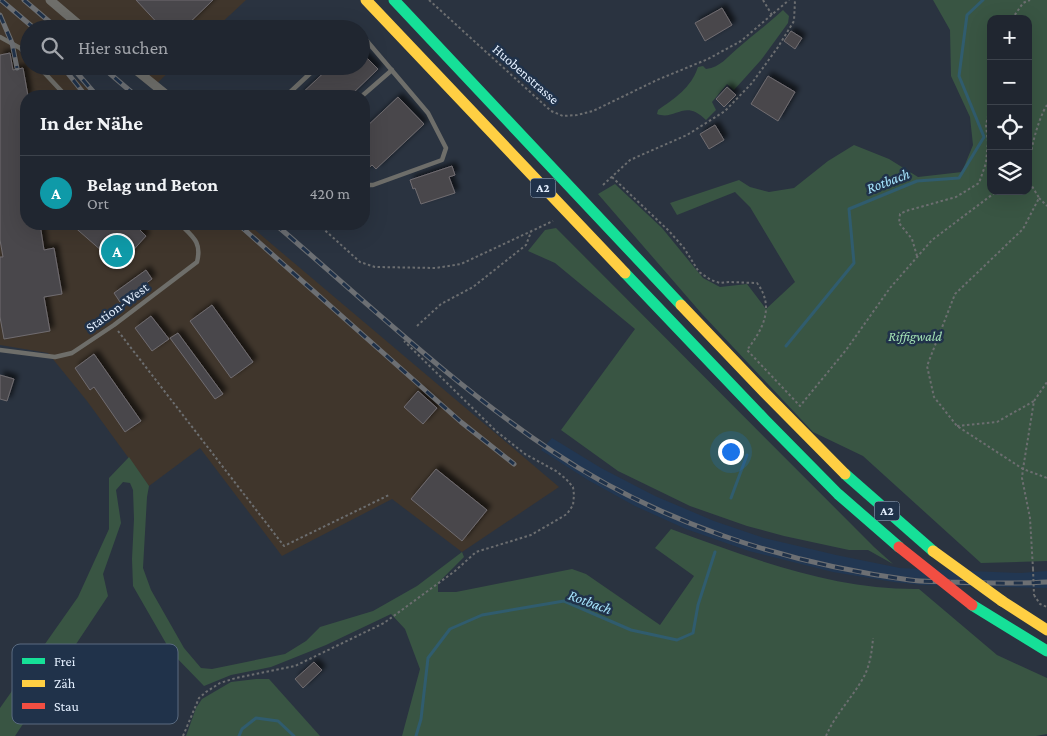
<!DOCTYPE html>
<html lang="de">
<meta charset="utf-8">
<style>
body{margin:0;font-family:"Crimson Pro",serif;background:#2d323c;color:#f1f3f6}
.controls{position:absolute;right:15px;top:15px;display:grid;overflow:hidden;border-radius:10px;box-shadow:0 5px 20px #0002}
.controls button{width:45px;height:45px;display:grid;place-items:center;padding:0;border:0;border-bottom:1px solid #3d434c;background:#202630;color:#f1f3f6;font:25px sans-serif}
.you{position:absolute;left:730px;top:451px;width:18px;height:18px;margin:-12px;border:4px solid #fff;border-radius:50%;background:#1a73e8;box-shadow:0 0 0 8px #1a73e833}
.badge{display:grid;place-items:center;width:32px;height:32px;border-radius:50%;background:#a2adbc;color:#fff;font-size:16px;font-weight:700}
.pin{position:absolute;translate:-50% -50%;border:2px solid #fff;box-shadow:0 1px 5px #0006}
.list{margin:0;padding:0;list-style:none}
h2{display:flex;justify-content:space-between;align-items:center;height:65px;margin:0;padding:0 20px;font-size:21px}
h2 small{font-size:16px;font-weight:400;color:#a2a5ab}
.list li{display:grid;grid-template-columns:32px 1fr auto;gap:15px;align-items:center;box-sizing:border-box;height:75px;padding:0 20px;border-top:1px solid #3d434c}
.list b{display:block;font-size:19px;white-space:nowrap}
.list p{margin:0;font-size:16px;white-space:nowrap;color:#a2a5ab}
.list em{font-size:16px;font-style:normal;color:#a2a5ab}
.icon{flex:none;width:28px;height:28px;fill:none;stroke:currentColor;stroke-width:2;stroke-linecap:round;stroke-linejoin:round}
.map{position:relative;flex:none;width:1047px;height:736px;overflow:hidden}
.search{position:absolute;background:#202630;box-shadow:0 5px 20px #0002;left:20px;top:20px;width:350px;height:55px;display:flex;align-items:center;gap:12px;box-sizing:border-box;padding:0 18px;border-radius:28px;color:#a2a5ab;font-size:19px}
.panel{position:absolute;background:#202630;box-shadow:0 5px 20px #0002;left:20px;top:90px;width:350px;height:140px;border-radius:20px}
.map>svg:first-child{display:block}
</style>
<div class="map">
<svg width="1047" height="736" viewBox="0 0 1047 736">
<defs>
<filter id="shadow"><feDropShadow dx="4" dy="-4" stdDeviation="2.5" flood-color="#0009"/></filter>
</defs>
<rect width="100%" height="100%" fill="#2a3340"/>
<!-- built -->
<path fill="#223752" d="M552,438L601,468L655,496L714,521L764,538L836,555L900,568L1021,573L1047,571V588L922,585L894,582L833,572L749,551L686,529L635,506L588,480L541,450Z"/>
<!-- industrial -->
<g fill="#40362c">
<path d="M0,0H246L215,29H29V66H78L71,75L97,96H26V224H248L559,487L462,552L392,499L282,556L200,448L149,486L87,401L48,353L0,345Z"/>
<path d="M124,66H175L152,88Z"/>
</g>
<!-- green -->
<g fill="#395543" fill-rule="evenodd">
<path d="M933,0H1047V561L981,563L863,456L813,432L702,314L598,194L615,184L662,228L703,278L720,287L747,284L766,309L795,282L750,207L735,192L677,215L670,203L739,180L750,187L769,192L794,188L828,161L854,145L889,159L918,177L962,172L973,145L970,117L951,76L950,30ZM991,19H1028V191H991Z"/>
<path d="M783,10L789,16L788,23L761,60L734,90L727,84L712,102L716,110L706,120C684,98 676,121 657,114L658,110C675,98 691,88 698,67L703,66L706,69C721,67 727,57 738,48C753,35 768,24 783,10Z"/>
<path d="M556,228L874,547L893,564L868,550H849L784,536L747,526L690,506L618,471L561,430L635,329L555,263L528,251L545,230Z"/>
<path d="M129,457L149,486L147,497L143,568L151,590L184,648L201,668L212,669L285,654L306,641L320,627L373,611L417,586L462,552L464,557L438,583V592H456L572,569L586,574L660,625L694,576L655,548L671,529C750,558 833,590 919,589L997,655L1047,678V734L1036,736H402L420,669L405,629L391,614L326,645L271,667L231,675L204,686L171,652L133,586L132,559L134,519L133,490L130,483L123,482L116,490L121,523L103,574L108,596L15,736H0V708L78,597L109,529V478Z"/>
<path d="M256,679H269L320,736H186L196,708L202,699L231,682Z"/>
</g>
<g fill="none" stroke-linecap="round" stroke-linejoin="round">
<!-- stream -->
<g stroke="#305c6e" stroke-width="3">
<path d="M786,346L854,263L849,209L917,181L959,178L984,137L959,76L967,15L983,0"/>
<path d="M731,498L747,455"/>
<path d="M239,736L242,729L256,718L278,721L294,736"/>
<path d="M416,736L421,719L428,658L450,629L482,615L564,601L631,630L677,640L693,633L698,605L715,552"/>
</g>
</g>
<!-- building -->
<g fill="#49474b" stroke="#706c70" filter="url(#shadow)">
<path d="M136,0H213L183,29H163Z"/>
<path d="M722,8L732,25L705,41L695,23Z"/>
<path d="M791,31L802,38L795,49L784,41Z"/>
<path d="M361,52L378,69L350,96H299L331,66H361Z"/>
<path d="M10,53L13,70L23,68L28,96H26V224H40L44,250L54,248L62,294L44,297L50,331L4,339L0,317V257H3L0,240V55Z"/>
<path d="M768,76L795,92L778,121L751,104Z"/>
<path d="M727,87L736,95L724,107L716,99Z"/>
<path d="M398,97L424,124L376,169L372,165L364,172V129Z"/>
<path d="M715,125L724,140L709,149L700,134Z"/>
<path d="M452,166L455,175L449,177L455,193L421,204L415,188L413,189L410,180Z"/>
<path d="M71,224H146L140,230L146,236L119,266Z"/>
<path d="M146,270L152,279L120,302L114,293Z"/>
<path d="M212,305L253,362L231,378L190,321Z"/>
<path d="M151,316L169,339L152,351L135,328Z"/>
<path d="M178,333L223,394L215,399L170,338Z"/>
<path d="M94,354L141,421L125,432L94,387L90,390L75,368Z"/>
<path d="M0,375L14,379L7,401L0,399Z"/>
<path d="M418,391L437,408L423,424L404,407Z"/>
<path d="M436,469L487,510L462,541L411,499Z"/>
<path d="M314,662L322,670L303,688L295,679Z"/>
</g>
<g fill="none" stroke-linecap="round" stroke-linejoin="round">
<!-- path -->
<g stroke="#6c6e70" stroke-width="2" stroke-dasharray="2.5 2.5" stroke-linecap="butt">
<path d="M429,0L551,111L563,116L577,115L593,111L657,80L708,59L741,41L789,0"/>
<path d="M763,0L772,15"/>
<path d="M1012,19L1023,3L1030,0"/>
<path d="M1047,105C1038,118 1025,165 1030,181C1031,186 1036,192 1039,198L1023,229L955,294L927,366L934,397L957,426L1023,469L1047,478"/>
<path d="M612,177L669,231L684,248L699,272L711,280L720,283L729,282L757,283C775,307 763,329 747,350L800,406L846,350L890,288L932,240L997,191"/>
<path d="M603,185L630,160L687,135L725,111L752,83L778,47L794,21L795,0"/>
<path d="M1039,198L1047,206"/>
<path d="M318,224L360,262L375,267L436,268L461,264L553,221"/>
<path d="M917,256L912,239L899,223L900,214L906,211L956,197L979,183L986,163L988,142L986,125L991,103"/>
<path d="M417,326L441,304L473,287L526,245L531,232"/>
<path d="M118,331L284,546L389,495"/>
<path d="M957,426L997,422L1034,401"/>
<path d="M1033,569L1030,518L1022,478L1023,469L1034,401L1047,382"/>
<path d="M1034,595L1040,604L1047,607"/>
<path d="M183,736L199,698L206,692L220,683L236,678L295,666L384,623L455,571L476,552L531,535L567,514L573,505L574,495L573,487L566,479L556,471L525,454L496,431L404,341"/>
<path d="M826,736C835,715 851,699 862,680C870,667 872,651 873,638"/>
</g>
<!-- lane -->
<g stroke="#6e6e6a" stroke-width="4.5">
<path d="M361,34L428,113L446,148L442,160L373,185H364"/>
<path d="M0,37L20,48L29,57"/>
<path d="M38,66L66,96"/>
<path d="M286,96L318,66"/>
<path d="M362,96L392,70"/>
<path d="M0,350L55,357L72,353L114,325L197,262C202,242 193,237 180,224"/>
</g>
<!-- street -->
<g stroke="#6e6e6a" stroke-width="9">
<path d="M50,0L84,29"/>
<path d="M131,66L168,96"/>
</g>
<!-- fast -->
<g stroke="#16e098" stroke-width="11">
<path d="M394,0L681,305"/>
<path d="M625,273L765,420L838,494L899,547"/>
<path d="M845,474L933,551"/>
<path d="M972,605L1047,651"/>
</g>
<!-- slow -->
<g stroke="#ffcf43" stroke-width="11">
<path d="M366,0L625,273"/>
<path d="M681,305L764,392L845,474"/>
<path d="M1002,601L1047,630"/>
</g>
<defs>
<g id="rail">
<path d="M1,0L35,29"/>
<path d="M24,0L58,29"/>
<path d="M0,15L12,43L17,68"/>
<path d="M62,66L86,96"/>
<path d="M71,66L97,96"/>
<path d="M101,66L136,96"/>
<path d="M238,224L461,422L514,464"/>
<path d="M275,224C365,301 453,385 552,451C658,522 783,563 910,580C923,582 937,581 950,582C982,583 1014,584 1047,582"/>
</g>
</defs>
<!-- rail casing -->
<use href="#rail" stroke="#6c6f73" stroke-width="5"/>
<!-- rail -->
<use href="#rail" stroke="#20324a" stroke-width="3" stroke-dasharray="9" stroke-linecap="butt"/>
<!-- path-bridge -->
<path stroke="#6c6e70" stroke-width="2" stroke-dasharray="2.5 2.5" stroke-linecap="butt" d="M1033,569L1034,595"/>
<!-- slow-bridge -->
<path stroke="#ffcf43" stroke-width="11" d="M933,551L1002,601"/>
<!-- jam-bridge -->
<path stroke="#f24e42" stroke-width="11" d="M899,547L972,605"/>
</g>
<g text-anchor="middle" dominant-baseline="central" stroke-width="5" stroke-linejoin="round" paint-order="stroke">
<!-- shield labels -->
<g fill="#20324a" stroke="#a8b6c8" stroke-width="1">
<rect x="530.5" y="178.5" width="25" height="19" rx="4"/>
<rect x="874.5" y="501.5" width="25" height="19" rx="4"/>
</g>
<g font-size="12" font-weight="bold" fill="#e3effe">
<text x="543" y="188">A2</text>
<text x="887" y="511">A2</text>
</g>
<!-- street labels -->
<g font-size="14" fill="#e3effe" stroke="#20324a">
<text transform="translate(526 74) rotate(41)">Huobenstrasse</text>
<text transform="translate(117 307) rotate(-36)">Station-West</text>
</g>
<!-- park labels -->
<g font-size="14" font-style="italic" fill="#a2e1b4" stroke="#20324a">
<text x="915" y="336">Riffigwald</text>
</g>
<!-- water labels -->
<g font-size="15" font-style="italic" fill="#a6e4fd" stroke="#20324a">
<text transform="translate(888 181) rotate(-21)">Rotbach</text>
<text transform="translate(590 602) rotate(20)">Rotbach</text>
</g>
</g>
<!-- legend -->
<rect x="12" y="644" width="166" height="80" rx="8" fill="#20324a" stroke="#5a6b80" stroke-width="1"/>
<rect x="22" y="658" width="23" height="6" fill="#16e098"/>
<rect x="22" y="680" width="23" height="7" fill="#ffcf43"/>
<rect x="22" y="703" width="23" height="6" fill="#f24e42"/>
<g font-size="14" fill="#e3effe">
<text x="54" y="666">Frei</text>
<text x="54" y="688">Zäh</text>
<text x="54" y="711">Stau</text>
</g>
</svg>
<div class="controls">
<button>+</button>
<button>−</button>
<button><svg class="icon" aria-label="locate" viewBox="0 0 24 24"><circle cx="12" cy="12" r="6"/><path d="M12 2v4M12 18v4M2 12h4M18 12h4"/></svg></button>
<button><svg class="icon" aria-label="layers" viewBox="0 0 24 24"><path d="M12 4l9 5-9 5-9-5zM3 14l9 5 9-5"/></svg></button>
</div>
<div class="you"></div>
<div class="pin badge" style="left:117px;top:251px;background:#0f9aa8">A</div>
<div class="search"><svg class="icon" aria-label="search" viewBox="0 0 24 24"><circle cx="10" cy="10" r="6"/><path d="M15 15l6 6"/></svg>Hier suchen</div>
<section class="panel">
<h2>In der Nähe<small></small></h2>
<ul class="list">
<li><span class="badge" style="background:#0f9aa8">A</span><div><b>Belag und Beton</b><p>Ort</p></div><em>420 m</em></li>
</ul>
</section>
</div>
